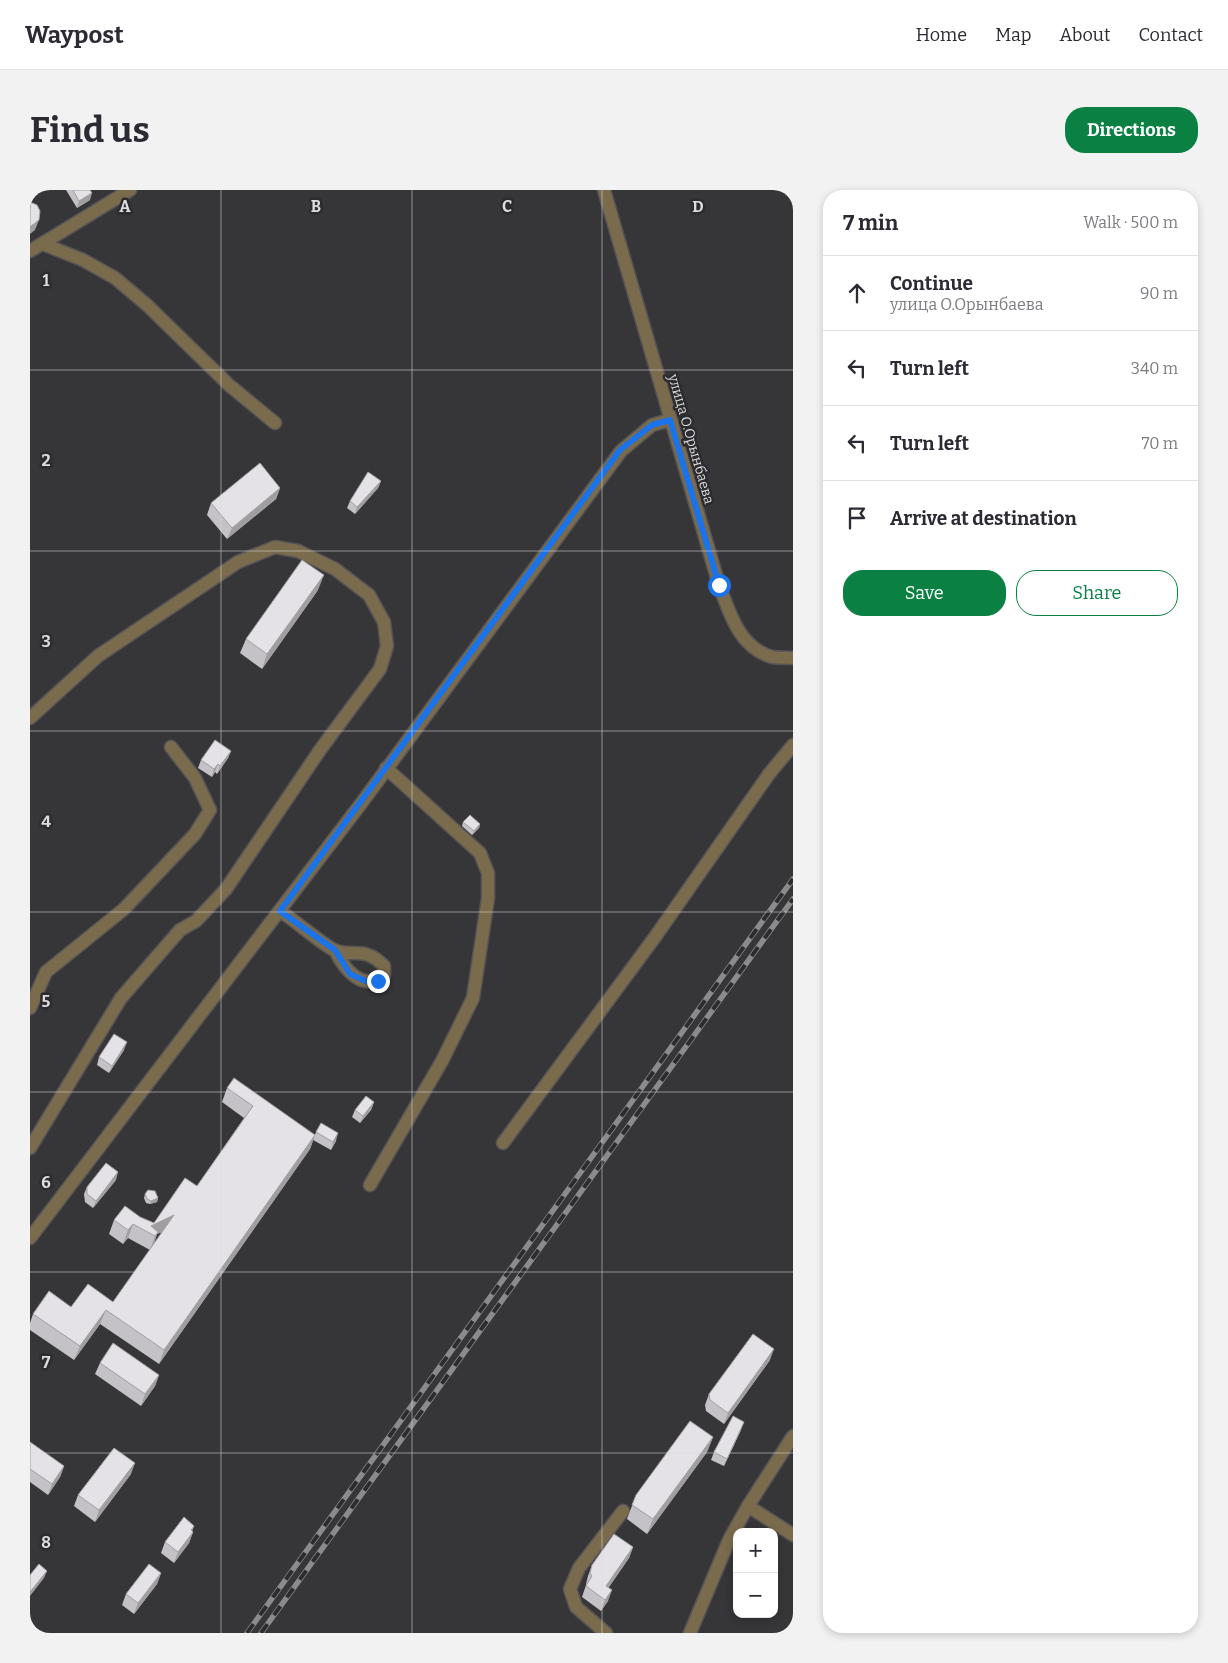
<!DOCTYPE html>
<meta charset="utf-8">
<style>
body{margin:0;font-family:Bitter,serif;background:#f2f2f3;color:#2b2b33}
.controls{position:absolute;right:15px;bottom:15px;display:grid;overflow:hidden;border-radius:10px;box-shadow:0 2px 8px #0003}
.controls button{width:45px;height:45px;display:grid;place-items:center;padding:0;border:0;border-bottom:1px solid #e1e1e2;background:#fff;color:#2b2b33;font:25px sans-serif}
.stop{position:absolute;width:15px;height:15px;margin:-11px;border:4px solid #1a73e8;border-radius:50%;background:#fff}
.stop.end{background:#1a73e8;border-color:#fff;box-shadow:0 1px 5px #0008}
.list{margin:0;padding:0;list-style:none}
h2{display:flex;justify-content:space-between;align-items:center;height:65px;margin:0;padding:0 20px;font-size:21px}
h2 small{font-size:16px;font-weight:400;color:#7c7c81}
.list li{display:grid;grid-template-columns:32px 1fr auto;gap:15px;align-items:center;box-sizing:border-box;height:75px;padding:0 20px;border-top:1px solid #e1e1e2}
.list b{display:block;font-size:19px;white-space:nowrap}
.list p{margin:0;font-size:16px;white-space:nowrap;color:#7c7c81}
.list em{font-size:16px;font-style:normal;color:#7c7c81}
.actions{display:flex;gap:10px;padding:15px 20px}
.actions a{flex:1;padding:11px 0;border:1px solid #0b8043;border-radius:20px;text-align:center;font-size:18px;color:#0b8043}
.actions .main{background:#0b8043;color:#fff}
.icon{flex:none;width:28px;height:28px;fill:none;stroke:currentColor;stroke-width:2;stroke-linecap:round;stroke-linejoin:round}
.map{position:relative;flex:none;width:763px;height:1443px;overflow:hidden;border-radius:20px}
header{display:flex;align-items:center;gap:30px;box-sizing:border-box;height:70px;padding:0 25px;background:#fff;border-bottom:1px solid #e1e1e2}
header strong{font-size:24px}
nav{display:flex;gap:28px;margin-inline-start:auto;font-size:18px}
.intro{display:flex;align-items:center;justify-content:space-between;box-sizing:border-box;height:120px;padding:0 30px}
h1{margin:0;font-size:35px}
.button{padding:12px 22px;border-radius:20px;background:#0b8043;color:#fff;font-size:18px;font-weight:700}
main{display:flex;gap:30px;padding:0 30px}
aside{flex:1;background:#fff;border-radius:20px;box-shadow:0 2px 8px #0003}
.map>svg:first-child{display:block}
</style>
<header>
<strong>Waypost</strong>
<nav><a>Home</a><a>Map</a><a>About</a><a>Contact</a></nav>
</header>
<div class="intro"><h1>Find us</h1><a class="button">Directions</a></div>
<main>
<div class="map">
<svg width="763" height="1443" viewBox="0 0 763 1443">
<rect width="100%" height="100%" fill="#363538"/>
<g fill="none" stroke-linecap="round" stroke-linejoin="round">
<defs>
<g id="minor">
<path d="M574,0L689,395C700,423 708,455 739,466C746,469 756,467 763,468"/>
<path d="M13,54L53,70L85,88L117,115L199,195L245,233"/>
<path d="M0,61L100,0"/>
<path d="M0,528L68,466L208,372L245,357L268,361L305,379L339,405L354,432L357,456L350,479L290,560L196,699L166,731L150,740L91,808L0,958"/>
<path d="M250,721C266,731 289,752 304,760C322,768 334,755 354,776V785C333,803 314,779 305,760"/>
<path d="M0,818L16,782L94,719L165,644L180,620L165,588L141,557"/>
<path d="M473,953L625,747L739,584L763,555"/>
<path d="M340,995L412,871L443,808L458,708V683L450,663L356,578"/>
<path d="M0,1048L333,611L591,261L622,235L640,230"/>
<path d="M718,1316L763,1345"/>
<path d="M576,1443L546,1417L540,1399L549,1378L593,1321"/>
<path d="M660,1443L699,1350L718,1316L763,1246"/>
</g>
</defs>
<!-- minor casing -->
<use href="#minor" stroke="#545356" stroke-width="15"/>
<!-- minor -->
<use href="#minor" stroke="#7b6b4d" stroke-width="12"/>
<defs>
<g id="rail">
<path d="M217,1443L763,689"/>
<path d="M231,1443L763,709"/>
</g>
</defs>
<!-- rail casing -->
<use href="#rail" stroke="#8b8a8d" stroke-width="5.5"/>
<!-- rail -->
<use href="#rail" stroke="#2c2b2e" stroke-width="4" stroke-dasharray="11" stroke-linecap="butt"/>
</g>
<!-- wall -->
<g fill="#c4c2c6" fill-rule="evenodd">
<path d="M36,0H60V10L47,18Z"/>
<path d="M351,291L348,298L325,324L317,318L320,311Z"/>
<path d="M250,298L246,309L197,349L177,325L181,313Z"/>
<path d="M288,400L232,479L210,463L216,449Z"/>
<path d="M201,561L198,568L187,584L185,582L182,587L168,578L171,570Z"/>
<path d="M433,632L450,634L449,638L442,645L432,636Z"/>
<path d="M94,860L79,883L67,875L69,867Z"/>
<path d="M197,898L285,945L280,959L129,1174L70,1134L44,1170L0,1140V1133L3,1124L41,1117L83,1112L120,1060L98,1048L93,1054L79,1044L84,1030L110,1027L124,1033L167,996L214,928L192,912ZM132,1042L124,1054L127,1044Z"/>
<path d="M344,912L341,920L330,933L322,927L325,920Z"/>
<path d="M286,942L306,951L301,960L283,950Z"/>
<path d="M86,990L63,1018L55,1012L54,1004L57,997Z"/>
<path d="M115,1004L128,1008L127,1012L120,1014L116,1013L114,1008Z"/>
<path d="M740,1170L694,1234L676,1221L675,1215L679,1204Z"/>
<path d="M70,1173L129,1185L125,1196L111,1216L65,1184Z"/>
<path d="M711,1240L694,1276L681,1270L684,1262Z"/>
<path d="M683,1247L677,1262L617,1344L597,1329L606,1305Z"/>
<path d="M0,1252L34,1276L30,1287L18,1305L0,1292Z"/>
<path d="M101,1284L65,1332L44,1316L48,1305Z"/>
<path d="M164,1336L162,1341L163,1342L159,1353L144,1373L131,1363L135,1352Z"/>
<path d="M603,1357L599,1368L579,1397L578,1411L571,1421L552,1407L556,1395V1394L558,1386L562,1375Z"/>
<path d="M131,1383L127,1394L104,1424L92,1415L96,1404Z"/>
</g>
<!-- shaded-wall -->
<g fill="#a09ea1">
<path d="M62,3L60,10L47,18L49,11Z"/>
<path d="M9,30L5,40L0,44V37Z"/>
<path d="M351,291L348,298L325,324L327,317Z"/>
<path d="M250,298L246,309L197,349L202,338Z"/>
<path d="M294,385L288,400L232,479L237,464Z"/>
<path d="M201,561L198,568L187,584L190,576Z"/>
<path d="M188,574L185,582L182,587L184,579Z"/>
<path d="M450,634L449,638L442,645L444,641Z"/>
<path d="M97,852L94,860L79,883L82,876Z"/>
<path d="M344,912L341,920L330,933L333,926Z"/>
<path d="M308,943L306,951L301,960L303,952Z"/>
<path d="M285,945L280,959L129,1174L134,1160Z"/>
<path d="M88,982L86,990L63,1018L66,1011Z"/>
<path d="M128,1008L127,1012L120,1014L121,1011Z"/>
<path d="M144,1025L139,1039L127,1044L123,1055L120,1060L125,1046L121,1036Z"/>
<path d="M103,1034L98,1048L93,1054L98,1040Z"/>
<path d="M76,1120L70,1134L44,1170L50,1156Z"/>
<path d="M744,1159L740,1170L694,1234L698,1223Z"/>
<path d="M129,1185L125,1196L111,1216L115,1204Z"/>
<path d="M714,1232L711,1240L694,1276L697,1269Z"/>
<path d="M683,1247L677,1262L617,1344L623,1329Z"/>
<path d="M105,1273L101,1284L65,1332L69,1320Z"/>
<path d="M34,1276L30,1287L18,1305L22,1294Z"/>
<path d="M164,1336L161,1344L163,1342L159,1353L144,1373L148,1362Z"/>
<path d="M603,1357L599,1368L572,1407L576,1396Z"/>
<path d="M17,1381L14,1388L0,1406V1402Z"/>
<path d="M131,1383L127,1394L104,1424L108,1413Z"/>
<path d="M582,1400L578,1411L571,1421L575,1410Z"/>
</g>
<!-- building -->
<g fill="#e4e2e6" stroke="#a09ea1">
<path d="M43,0H60L62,3L49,11Z"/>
<path d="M0,12L7,15L10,21L9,30L0,37Z"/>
<path d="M230,273L250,298L202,338L181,313Z"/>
<path d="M338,282L351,291L327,317L320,311Z"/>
<path d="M272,370L294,385L237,464L216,449Z"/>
<path d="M185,550L201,561L190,576L188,574L184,579L171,570Z"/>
<path d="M440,625L450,634L444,641L433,632Z"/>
<path d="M84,844L97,852L82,876L69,867Z"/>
<path d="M204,888L285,945L134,1160L76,1120L50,1156L3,1124L19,1101L41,1117L58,1094L83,1112L144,1025L121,1036L128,1042L125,1046L103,1034L98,1040L84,1030L95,1016L110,1027L124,1033L155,988L167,996L223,916L197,898Z"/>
<path d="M336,906L344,912L333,926L325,920Z"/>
<path d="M291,933L308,943L303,952L286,942Z"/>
<path d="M76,973L88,982L66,1011L57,1004V997Z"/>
<path d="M118,1000L125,1001L128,1008L121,1011L117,1009L115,1004Z"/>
<path d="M723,1144L744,1159L698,1223L680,1210L679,1204Z"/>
<path d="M83,1153L129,1185L115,1204L70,1173Z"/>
<path d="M703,1226L714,1232L697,1269L684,1262Z"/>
<path d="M660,1231L683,1247L623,1329L602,1315L606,1305Z"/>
<path d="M0,1252L34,1276L22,1294L0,1279Z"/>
<path d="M84,1258L105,1273L69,1320L48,1305Z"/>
<path d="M154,1327L164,1336L161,1340L163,1342L148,1362L135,1352Z"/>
<path d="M584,1344L603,1357L576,1396L582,1400L575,1410L556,1396L562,1386L560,1383L562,1375Z"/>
<path d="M9,1374L17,1381L0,1402V1385Z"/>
<path d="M119,1374L131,1383L108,1413L96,1404Z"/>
</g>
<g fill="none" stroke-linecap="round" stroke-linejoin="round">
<!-- route -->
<path stroke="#1a73e8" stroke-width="6" d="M348,791L338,792L320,784L305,760L250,721L590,260L622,235L640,230L689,395"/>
</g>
<!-- grid -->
<path fill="none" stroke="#dddcde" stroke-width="1" stroke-opacity="0.55" d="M191,0V1443M382,0V1443M572,0V1443M0,180H763M0,361H763M0,541H763M0,722H763M0,902H763M0,1082H763M0,1263H763"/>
<g text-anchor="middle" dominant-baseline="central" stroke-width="5" stroke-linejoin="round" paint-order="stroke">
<!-- street labels -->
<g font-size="14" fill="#dddcde" stroke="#2c2b2e">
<text transform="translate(661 249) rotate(74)">улица О.Орынбаева</text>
</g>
</g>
<g font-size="16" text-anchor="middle" font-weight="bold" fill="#dddcde" stroke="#2c2b2e" stroke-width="5" stroke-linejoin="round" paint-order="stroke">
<text x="95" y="22">A</text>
<text x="286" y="22">B</text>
<text x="477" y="22">C</text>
<text x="668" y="22">D</text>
<text x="16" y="96">1</text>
<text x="16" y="276">2</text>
<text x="16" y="457">3</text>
<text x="16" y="637">4</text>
<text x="16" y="817">5</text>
<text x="16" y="998">6</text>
<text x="16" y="1178">7</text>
<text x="16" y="1358">8</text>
</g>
</svg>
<div class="controls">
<button>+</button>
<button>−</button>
</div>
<div class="stop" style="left:689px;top:395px"></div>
<div class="stop end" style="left:348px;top:791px"></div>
</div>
<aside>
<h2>7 min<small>Walk · 500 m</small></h2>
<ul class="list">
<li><svg class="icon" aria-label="ahead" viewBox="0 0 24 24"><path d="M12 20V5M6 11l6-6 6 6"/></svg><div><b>Continue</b><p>улица О.Орынбаева</p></div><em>90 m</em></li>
<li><svg class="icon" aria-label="left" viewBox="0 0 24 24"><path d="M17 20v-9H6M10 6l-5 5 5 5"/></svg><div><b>Turn left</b></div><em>340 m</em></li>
<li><svg class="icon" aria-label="left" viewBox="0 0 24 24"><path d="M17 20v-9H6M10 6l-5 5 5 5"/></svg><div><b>Turn left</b></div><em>70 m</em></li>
<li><svg class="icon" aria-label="arrive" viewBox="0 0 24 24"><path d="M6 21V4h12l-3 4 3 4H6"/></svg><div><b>Arrive at destination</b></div></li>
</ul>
<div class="actions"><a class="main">Save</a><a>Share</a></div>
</aside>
</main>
